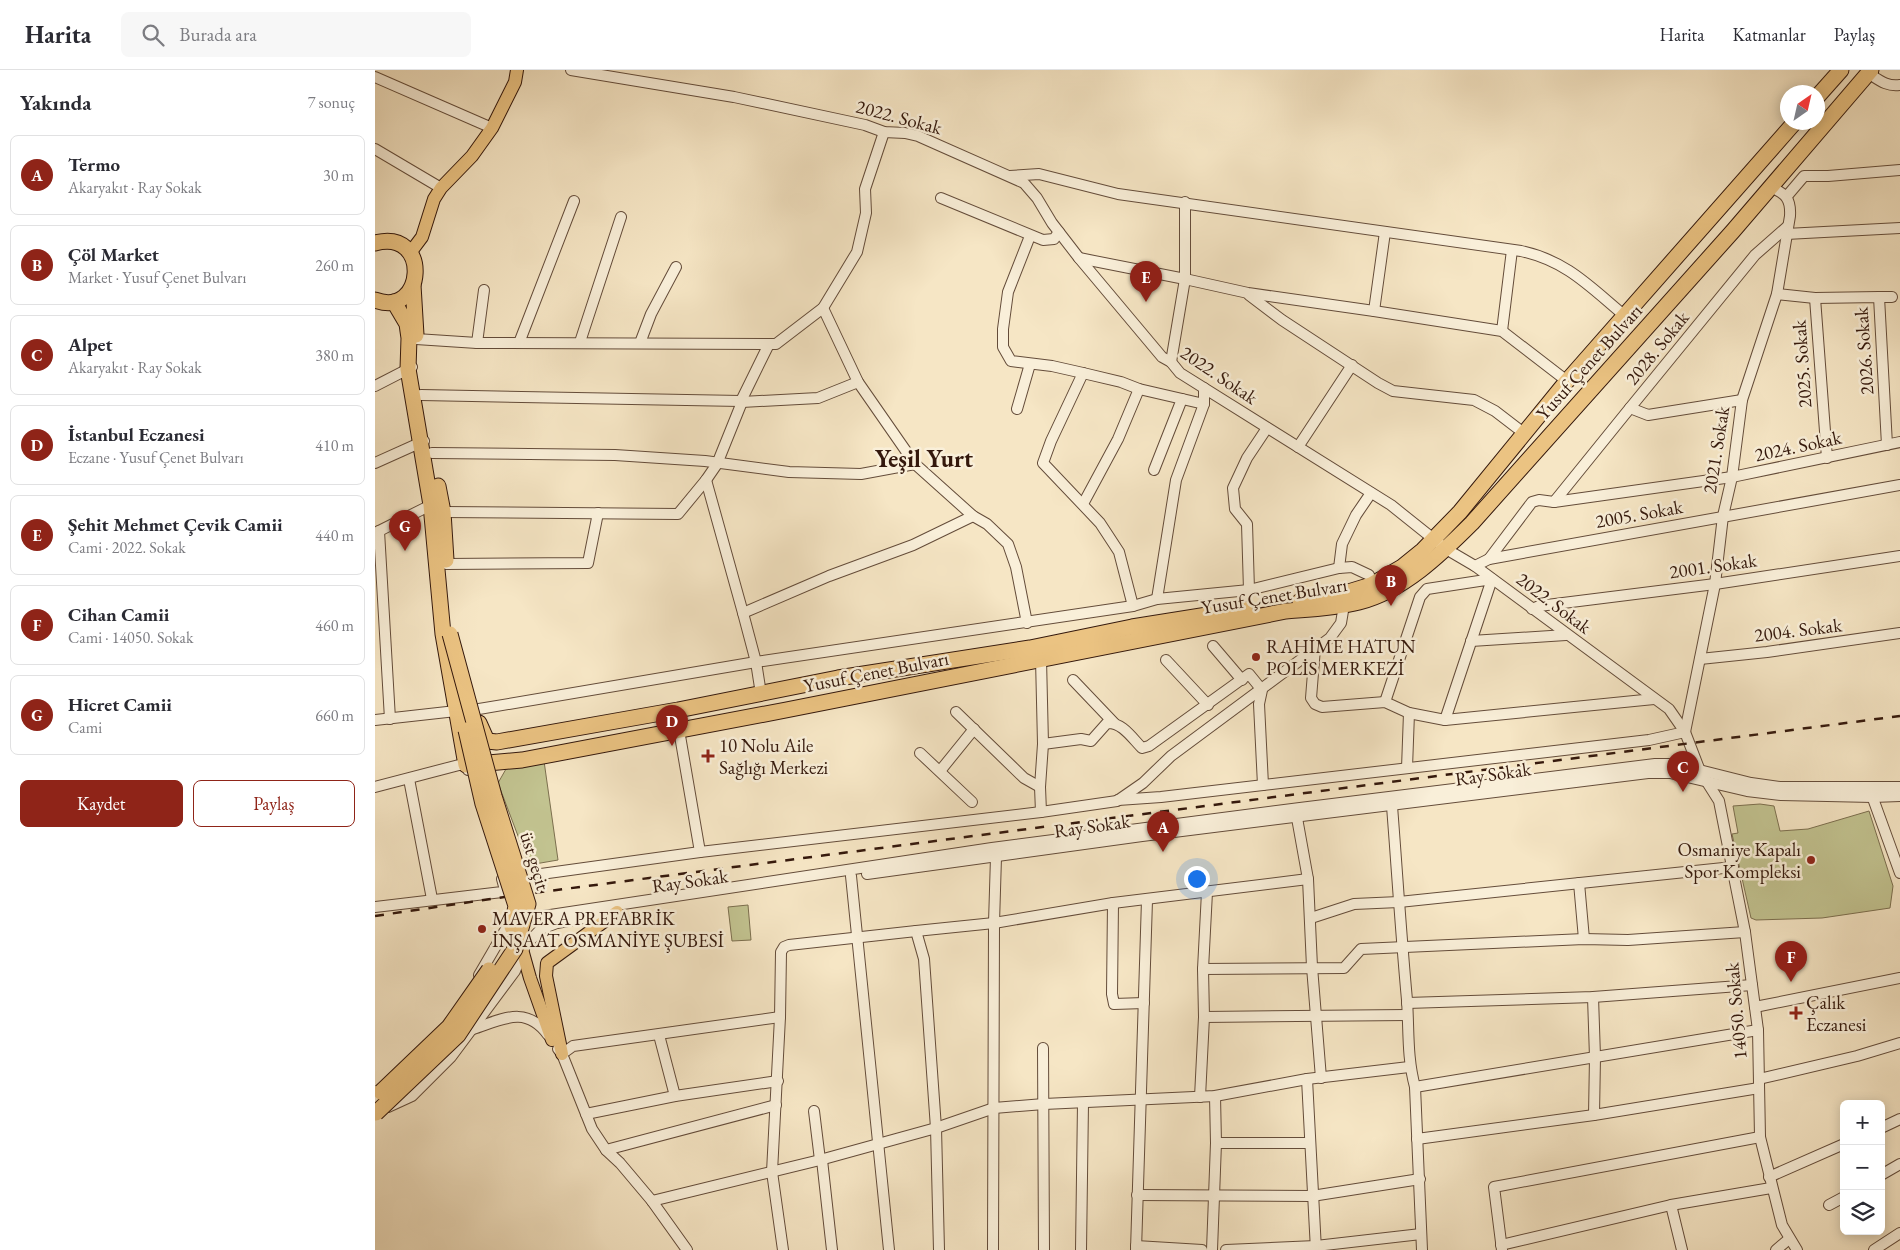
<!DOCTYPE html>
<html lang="tr">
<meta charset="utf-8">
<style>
body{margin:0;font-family:"EB Garamond",serif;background:#f7f7f7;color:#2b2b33}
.controls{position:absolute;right:15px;bottom:15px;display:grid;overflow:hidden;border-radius:8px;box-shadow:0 2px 12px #0003}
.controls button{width:45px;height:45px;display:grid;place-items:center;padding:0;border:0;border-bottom:1px solid #e1e1e2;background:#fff;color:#2b2b33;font:25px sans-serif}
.compass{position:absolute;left:1405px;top:15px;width:45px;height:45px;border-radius:50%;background:#fff;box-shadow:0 2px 12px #0003;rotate:34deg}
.you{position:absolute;left:821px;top:808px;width:18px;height:18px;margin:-12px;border:4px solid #fff;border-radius:50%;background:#1a73e8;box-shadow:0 0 0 8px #1a73e833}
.badge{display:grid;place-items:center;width:32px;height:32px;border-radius:50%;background:#8f2418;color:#fff;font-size:16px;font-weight:700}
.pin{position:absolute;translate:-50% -41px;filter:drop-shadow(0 1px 2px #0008)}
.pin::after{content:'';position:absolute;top:26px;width:18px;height:15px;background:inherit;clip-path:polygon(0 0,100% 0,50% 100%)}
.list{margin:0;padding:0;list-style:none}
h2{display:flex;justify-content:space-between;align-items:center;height:65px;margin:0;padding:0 20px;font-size:21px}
h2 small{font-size:16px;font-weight:400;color:#7c7c81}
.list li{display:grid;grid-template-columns:32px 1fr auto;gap:15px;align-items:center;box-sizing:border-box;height:80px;margin:0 10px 10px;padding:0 10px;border:1px solid #e1e1e2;border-radius:8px}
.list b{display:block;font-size:19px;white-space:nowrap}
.list p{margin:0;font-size:16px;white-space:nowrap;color:#7c7c81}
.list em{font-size:16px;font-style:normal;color:#7c7c81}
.actions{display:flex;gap:10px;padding:15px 20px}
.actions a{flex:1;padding:11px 0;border:1px solid #8f2418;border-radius:8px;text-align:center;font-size:18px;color:#8f2418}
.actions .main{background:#8f2418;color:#fff}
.icon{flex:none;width:28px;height:28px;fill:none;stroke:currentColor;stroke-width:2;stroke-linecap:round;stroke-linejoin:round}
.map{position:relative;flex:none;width:1525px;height:1180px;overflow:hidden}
header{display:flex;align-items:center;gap:30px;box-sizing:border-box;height:70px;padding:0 25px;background:#fff;border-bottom:1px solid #e1e1e2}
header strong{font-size:24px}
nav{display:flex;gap:28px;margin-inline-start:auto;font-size:18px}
.search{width:350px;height:45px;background:#f7f7f7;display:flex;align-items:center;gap:12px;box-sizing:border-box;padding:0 18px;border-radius:8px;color:#7c7c81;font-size:19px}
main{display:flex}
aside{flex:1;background:#fff}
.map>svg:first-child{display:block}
</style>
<header>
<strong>Harita</strong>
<div class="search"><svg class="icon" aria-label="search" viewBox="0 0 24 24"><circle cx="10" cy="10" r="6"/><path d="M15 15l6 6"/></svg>Burada ara</div>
<nav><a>Harita</a><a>Katmanlar</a><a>Paylaş</a></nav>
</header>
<main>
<aside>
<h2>Yakında<small>7 sonuç</small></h2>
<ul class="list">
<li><span class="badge">A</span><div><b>Termo</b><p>Akaryakıt · Ray Sokak</p></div><em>30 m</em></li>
<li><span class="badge">B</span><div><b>Çöl Market</b><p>Market · Yusuf Çenet Bulvarı</p></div><em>260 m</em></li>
<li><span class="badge">C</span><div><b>Alpet</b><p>Akaryakıt · Ray Sokak</p></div><em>380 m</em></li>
<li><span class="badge">D</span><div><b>İstanbul Eczanesi</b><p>Eczane · Yusuf Çenet Bulvarı</p></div><em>410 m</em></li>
<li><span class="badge">E</span><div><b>Şehit Mehmet Çevik Camii</b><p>Cami · 2022. Sokak</p></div><em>440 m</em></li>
<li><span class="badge">F</span><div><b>Cihan Camii</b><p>Cami · 14050. Sokak</p></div><em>460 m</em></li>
<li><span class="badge">G</span><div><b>Hicret Camii</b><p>Cami</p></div><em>660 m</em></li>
</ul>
<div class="actions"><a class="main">Kaydet</a><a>Paylaş</a></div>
</aside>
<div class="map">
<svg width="1525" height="1180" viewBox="0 0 1525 1180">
<rect width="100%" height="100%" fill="#f6e6c5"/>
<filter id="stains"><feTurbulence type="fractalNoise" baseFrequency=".004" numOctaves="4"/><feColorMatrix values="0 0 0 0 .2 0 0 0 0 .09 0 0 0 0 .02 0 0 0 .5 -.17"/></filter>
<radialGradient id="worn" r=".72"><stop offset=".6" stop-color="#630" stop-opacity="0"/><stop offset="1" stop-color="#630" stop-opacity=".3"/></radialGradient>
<!-- green -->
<g fill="#c2c390" stroke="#7b6e4e">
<path d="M169,691L183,790L154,795L123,713L131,699Z"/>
<path d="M1385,734L1399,736L1405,761L1433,759L1494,741L1518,816L1515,838L1447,848L1381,850L1376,848L1357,764L1363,763L1358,736Z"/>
<path d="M373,835L376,870L357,871L353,837Z"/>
</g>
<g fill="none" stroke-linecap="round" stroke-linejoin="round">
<defs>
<g id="minor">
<path d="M196,0L359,27L490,55L509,62L530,63L543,66L649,113L662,128L677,153L704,188L787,287L796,292L805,303L1016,435L1071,479L1100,496L1294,639L1310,662L1325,701L1344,731L1370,862L1383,960L1385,1067L1407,1155L1422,1180"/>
<path d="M1493,3C1504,10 1512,17 1525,15"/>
<path d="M0,7L117,58"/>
<path d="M0,79L66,118"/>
<path d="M635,106L664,104L743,124L1146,181C1192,191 1215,217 1250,246"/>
<path d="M1412,126L1429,106H1453L1525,100"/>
<path d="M566,128L668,170L679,169L684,162"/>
<path d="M1411,164L1525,158"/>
<path d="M655,166L633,222L628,259V277L636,291L677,296L708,303L746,312L764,319L829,334V318"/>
<path d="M704,188L810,209V132"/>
<path d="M1402,224L1440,228L1504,227L1512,375"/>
<path d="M874,225L907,250L1003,313L1018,321L1099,330L1120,341L1150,364"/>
<path d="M1504,227H1517"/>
<path d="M1440,228L1452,388"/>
<path d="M448,238L483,312L540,394L598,446L612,454L633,474L641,497L652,553"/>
<path d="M999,241L1010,162"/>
<path d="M1127,261L1137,180"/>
<path d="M41,269L102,273L401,274L448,238L482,182L491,143L490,119L509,62"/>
<path d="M205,272L246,147"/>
<path d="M102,273L109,220"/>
<path d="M144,273L199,131"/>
<path d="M265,273L276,244L301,197"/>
<path d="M796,292L810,209L873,223L999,241L1127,261L1192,311"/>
<path d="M708,303L676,371L668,393L725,453L744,482L758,536"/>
<path d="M0,316L37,297"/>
<path d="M46,325L366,331L367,332L443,328L483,312"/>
<path d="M1367,330L1273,345L1255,338L1380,185L1413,156"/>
<path d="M366,331L394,274"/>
<path d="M642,339L655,294"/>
<path d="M923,377L977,295"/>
<path d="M57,383L240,385L330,391L414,402L486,404L540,394"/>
<path d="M0,393L49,371"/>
<path d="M779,400L807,329"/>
<path d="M331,410L368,543L381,592L386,624"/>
<path d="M1179,432L1357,407L1525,372"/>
<path d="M708,434L743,369L764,319"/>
<path d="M68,442L303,444L331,410L342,394L367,332"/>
<path d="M4,461L15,649"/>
<path d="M0,463L56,435"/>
<path d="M1114,489L1157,432L1164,430L1179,432L1255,338"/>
<path d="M71,494L213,493L223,443"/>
<path d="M1100,496L1114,489L1525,415"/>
<path d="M964,498L967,474L981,445L996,423"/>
<path d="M874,520L872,454L860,439L858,418L872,388L892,358"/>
<path d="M782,529L801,410L829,334"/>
<path d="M1157,539L1164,536L1340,514L1525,486"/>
<path d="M368,543L454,506L538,475L598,446"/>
<path d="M1096,571L1191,565"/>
<path d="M838,576L867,610"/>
<path d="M940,578L936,628L940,634L947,637L1010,632L1034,643L1070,650L1279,629"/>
<path d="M1325,589L1392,582L1525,563"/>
<path d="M791,590L833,635"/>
<path d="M698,610L739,653"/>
<path d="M1010,632L1045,527L1052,519L1117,509L1070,650"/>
<path d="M98,640L381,592L758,536L782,529L874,520L964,498L977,497L994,505"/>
<path d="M581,642L649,708L665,717"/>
<path d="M0,650L81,641"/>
<path d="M304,660L325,782"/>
<path d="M1310,662L1340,514L1348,446L1357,407L1367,330L1402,224L1415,146C1416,129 1411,124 1396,117"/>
<path d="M668,674L706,669L716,671L732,653C747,652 757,668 767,678L774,676L874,604L887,620L884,634L888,715"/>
<path d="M545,683L597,732"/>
<path d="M1032,698L1034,643"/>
<path d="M565,701L599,659"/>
<path d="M34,709L57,829"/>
<path d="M0,717L84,695H91L93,700"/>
<path d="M1496,723L1525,803"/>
<path d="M743,730L786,727L1274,670L1310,662"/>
<path d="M1017,736C1022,800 1026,865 1032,930C1034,960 1032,988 1040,1017L1047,1180"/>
<path d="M666,742L665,717L668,674L666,589"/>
<path d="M922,748L933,809L937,897L946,1008"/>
<path d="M166,804L325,782L666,742L742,731L768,713L796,686L955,568L966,553L970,529"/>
<path d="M492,804L767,766L1273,703H1295L1372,721L1406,725L1498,727L1525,726"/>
<path d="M476,806L514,1180"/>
<path d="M1204,813L1209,869"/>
<path d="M738,833L737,924L739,934L769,933"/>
<path d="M0,837L127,822L130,820L127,809"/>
<path d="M936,848L979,834L1024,832L1358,797"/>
<path d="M541,861L619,853L738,833L933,809"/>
<path d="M828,899L969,898L986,879L1209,869L1253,870L1370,862"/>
<path d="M104,905L132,857L149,849L617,778L925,738L1280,694H1300L1376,713L1405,717H1525"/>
<path d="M1218,927L1220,987L1219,1045"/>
<path d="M1032,933L1218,927L1377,915"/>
<path d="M1380,937L1525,908"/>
<path d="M829,947L1032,945"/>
<path d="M98,959C128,949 151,935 173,965"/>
<path d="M284,965L300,1026"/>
<path d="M668,978L669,1180"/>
<path d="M183,979L187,984L217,1059L231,1080L245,1093L277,1131L312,1180"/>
<path d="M187,984L198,976L405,947"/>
<path d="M932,1009L941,1180"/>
<path d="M1384,1009L1482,986L1525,973"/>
<path d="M1040,1017L1383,960"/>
<path d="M825,1027L829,947L828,899L832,822"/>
<path d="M13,1037L37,1026L76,987L140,901L150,876L166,859L182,853L240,842"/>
<path d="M439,1041L445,1090"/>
<path d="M211,1044L300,1026L403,1011"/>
<path d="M1506,1058L1525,1049"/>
<path d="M1042,1069L1219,1045L1384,1018"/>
<path d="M841,1073H935"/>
<path d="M231,1080L401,1035"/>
<path d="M447,1090L457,1180"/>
<path d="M1506,1105L1525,1094"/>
<path d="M1394,1107L1469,1074"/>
<path d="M762,1125L937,1126L1045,1109"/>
<path d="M277,1131L445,1090L561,1058L619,1038L669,1034L840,1026L932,1009L1034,997"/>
<path d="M1296,1135L1307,1180"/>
<path d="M1454,1135L1469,1127"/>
<path d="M1126,1175L1296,1135L1396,1118"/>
<path d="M761,1176L827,1180"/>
<path d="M408,1180L397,1102L405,947L406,882L409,877L414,875L541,861L549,889L561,1058L564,1180"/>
<path d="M618,1180L619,853L621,787"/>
<path d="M706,1180L708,1033"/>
<path d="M761,1180L772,830"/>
<path d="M837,1180L841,1073L840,1026"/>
<path d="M851,1180L941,1176L1046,1164"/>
<path d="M1127,1180L1119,1117L1385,1067"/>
<path d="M1401,1180L1414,1169"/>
<path d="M1499,1180L1525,1163"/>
</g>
<g id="major">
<path d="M35,183L47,167L59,129L66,118L97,86L117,58L140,12L142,0"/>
<path d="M143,865L155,908L177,970"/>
<path d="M187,984L171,906L172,893L242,842"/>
</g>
<g id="highway">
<path d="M1442,27L1466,0"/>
<path d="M0,173C57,158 50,249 0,230"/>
<path d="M38,215L41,265"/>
<path d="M19,232L32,254L34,268L33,299L56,435L68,564L91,695L147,690L411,640L911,541C936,539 960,538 984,532C1028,521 1066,484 1097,453L1358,161L1496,0"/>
<path d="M63,416L68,442L71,490"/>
<path d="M925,531L970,523L996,515L1027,497L1048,480L1085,442L1192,311L1420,52"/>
<path d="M104,653L112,671L122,672L303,640L463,608L655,578L757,557L870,539"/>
</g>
</defs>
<!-- minor casing -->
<use href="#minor" stroke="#644c3a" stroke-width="12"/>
<!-- major casing -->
<use href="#major" stroke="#34180c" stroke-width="14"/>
<!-- highway casing -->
<use href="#highway" stroke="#34180c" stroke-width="17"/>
<!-- minor -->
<use href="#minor" stroke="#f9efd9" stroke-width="10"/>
<!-- major -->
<use href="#major" stroke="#ebc382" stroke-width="12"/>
<!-- highway -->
<use href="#highway" stroke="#ebc382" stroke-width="15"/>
<!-- rail -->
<path stroke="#34180c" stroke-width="2.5" stroke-dasharray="9 9" stroke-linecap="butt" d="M0,846L143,825L1525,646"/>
<defs>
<g id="highway-bridge">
<path d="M91,660L108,734L141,836L137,857"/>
<path d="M6,1022L74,957L114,900"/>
<path d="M1,1043L83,965L140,879L153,834L119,726L75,564"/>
</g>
</defs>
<!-- highway-bridge casing -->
<use href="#highway-bridge" stroke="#34180c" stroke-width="17" stroke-linecap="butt"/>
<!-- highway-bridge -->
<use href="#highway-bridge" stroke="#ebc382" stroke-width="15"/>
</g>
<!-- markers -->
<g fill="#8f2418" stroke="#f9efd9" stroke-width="2">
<circle cx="881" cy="587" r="5"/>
<path d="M330.5 678.5h5v5h5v5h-5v5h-5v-5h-5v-5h5z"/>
<circle cx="1436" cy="790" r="5"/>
<circle cx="107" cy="859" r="5"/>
<path d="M1418.5 935.5h5v5h5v5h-5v5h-5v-5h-5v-5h5z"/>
</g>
<g text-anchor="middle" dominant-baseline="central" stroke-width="5" stroke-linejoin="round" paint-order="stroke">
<!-- street labels -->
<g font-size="19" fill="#34180c" stroke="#f9efd9">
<text transform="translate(524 47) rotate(15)">2022. Sokak</text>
<text transform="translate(1282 278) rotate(-51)">2028. Sokak</text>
<text transform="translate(1489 281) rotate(-94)">2026. Sokak</text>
<text transform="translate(1214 292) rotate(-48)">Yusuf Çenet Bulvarı</text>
<text transform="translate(1427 294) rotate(-94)">2025. Sokak</text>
<text transform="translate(844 305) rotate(34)">2022. Sokak</text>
<text transform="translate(1423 376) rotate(-12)">2024. Sokak</text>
<text transform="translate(1341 380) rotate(-81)">2021. Sokak</text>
<text transform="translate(1264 444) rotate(-10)">2005. Sokak</text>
<text transform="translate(1338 496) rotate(-8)">2001. Sokak</text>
<text transform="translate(899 526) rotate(-9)">Yusuf Çenet Bulvarı</text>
<text transform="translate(1179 533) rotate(37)">2022. Sokak</text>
<text transform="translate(1423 560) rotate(-7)">2004. Sokak</text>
<text transform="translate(501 602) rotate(-11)">Yusuf Çenet Bulvarı</text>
<text transform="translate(1118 704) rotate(-8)">Ray Sokak</text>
<text transform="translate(717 756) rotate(-8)">Ray Sokak</text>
<text transform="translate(160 791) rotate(73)">üst geçit</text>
<text transform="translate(315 811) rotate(-8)">Ray Sokak</text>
<text transform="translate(1361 941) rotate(-95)">14050. Sokak</text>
</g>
<!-- poi labels -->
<g font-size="19" fill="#34180c" stroke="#f9efd9" text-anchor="start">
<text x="891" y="576">RAHİME HATUN<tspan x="891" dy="22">POLİS MERKEZİ</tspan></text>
<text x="344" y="675">10 Nolu Aile<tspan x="344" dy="22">Sağlığı Merkezi</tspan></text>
<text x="1426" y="779" text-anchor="end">Osmaniye Kapalı<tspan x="1426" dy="22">Spor Kompleksi</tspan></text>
<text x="117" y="848">MAVERA PREFABRİK<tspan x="117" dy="22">İNŞAAT OSMANİYE ŞUBESİ</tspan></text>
<text x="1431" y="932">Çalık<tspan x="1431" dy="22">Eczanesi</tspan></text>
</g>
<!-- district labels -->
<g font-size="24" font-weight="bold" fill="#34180c" stroke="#f9efd9">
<text x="549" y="388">Yeşil Yurt</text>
</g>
</g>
<rect width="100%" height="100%" filter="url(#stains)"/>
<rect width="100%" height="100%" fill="url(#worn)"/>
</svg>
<div class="controls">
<button>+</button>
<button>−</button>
<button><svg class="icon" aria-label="layers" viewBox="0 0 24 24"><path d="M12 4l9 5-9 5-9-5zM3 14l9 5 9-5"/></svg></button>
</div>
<svg class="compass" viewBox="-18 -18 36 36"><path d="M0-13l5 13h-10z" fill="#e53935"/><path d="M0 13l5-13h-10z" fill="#7c7c81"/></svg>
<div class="you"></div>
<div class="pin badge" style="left:788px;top:782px">A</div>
<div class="pin badge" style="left:1016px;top:536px">B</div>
<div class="pin badge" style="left:1308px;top:722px">C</div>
<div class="pin badge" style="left:297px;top:676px">D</div>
<div class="pin badge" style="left:771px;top:232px">E</div>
<div class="pin badge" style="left:1416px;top:912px">F</div>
<div class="pin badge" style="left:30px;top:481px">G</div>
</div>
</main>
